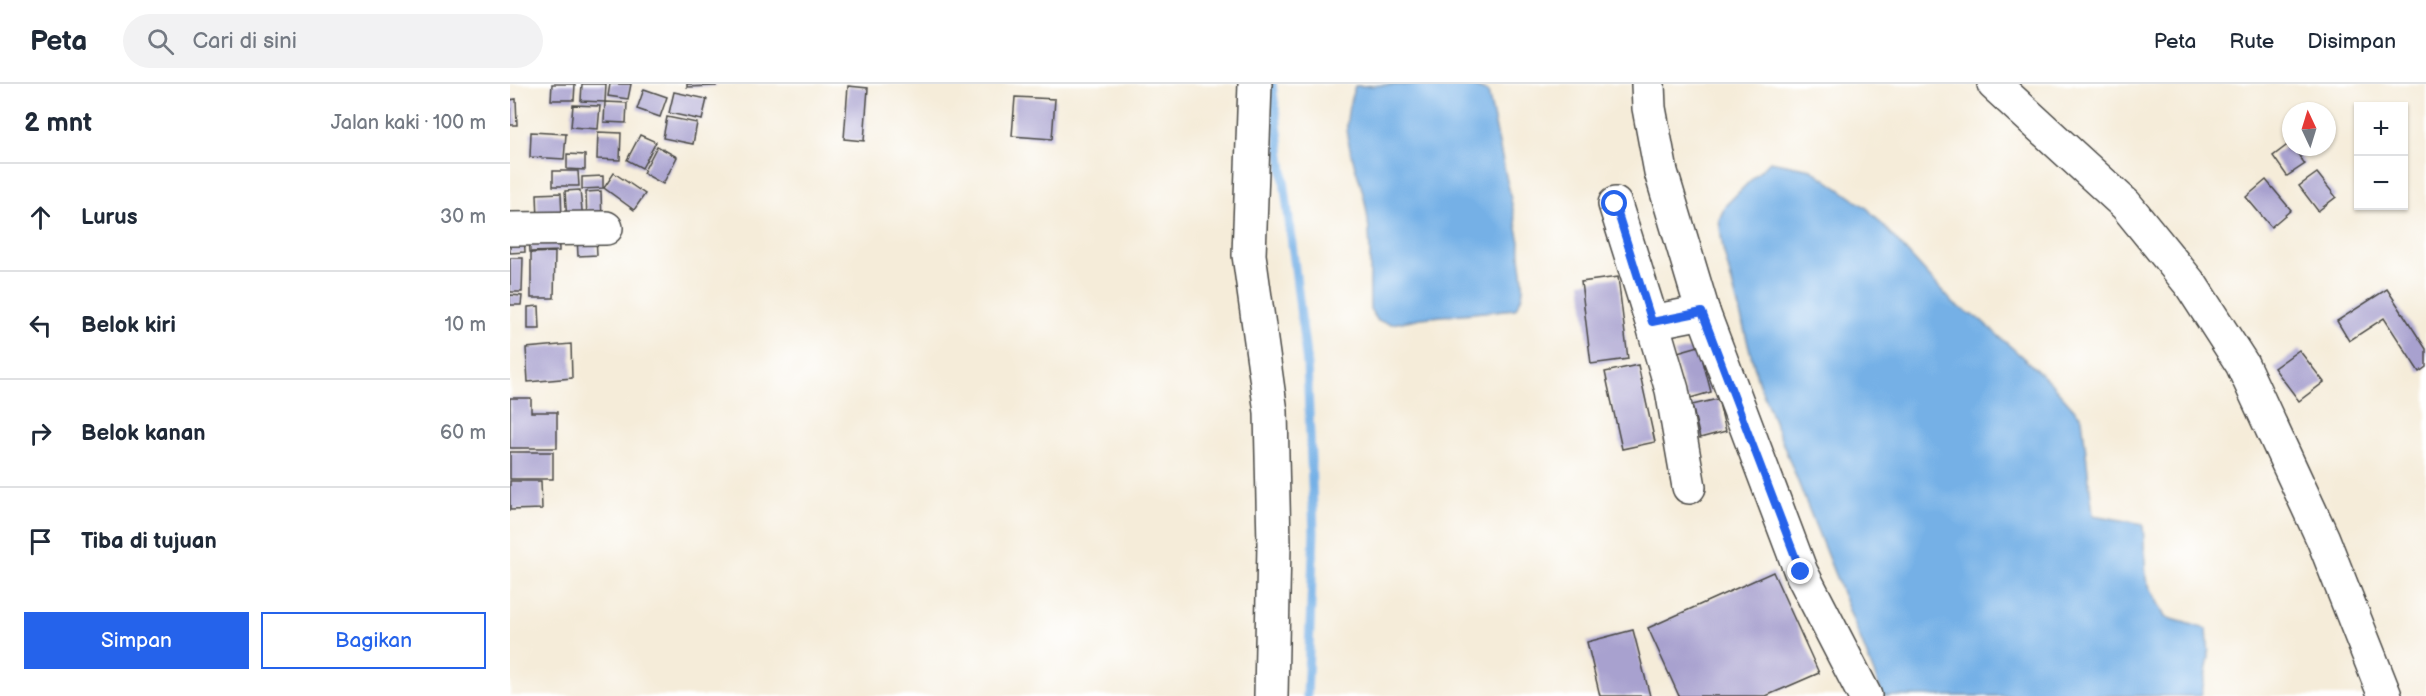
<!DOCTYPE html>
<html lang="id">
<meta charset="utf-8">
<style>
body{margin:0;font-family:"Balsamiq Sans",sans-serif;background:#f2f2f3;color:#1f2937}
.controls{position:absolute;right:18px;top:18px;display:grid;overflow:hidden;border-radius:0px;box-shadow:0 2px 4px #0004}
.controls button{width:54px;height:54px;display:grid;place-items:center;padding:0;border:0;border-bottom:2px solid #e0e1e3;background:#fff;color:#1f2937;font:30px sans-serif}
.compass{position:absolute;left:1772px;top:18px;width:54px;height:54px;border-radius:50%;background:#fff;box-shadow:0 2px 4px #0004;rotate:356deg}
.stop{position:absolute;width:18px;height:18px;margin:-14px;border:4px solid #2563eb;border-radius:50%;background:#fff}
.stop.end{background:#2563eb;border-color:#fff;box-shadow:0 2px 6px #0008}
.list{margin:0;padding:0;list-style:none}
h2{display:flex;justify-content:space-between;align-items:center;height:78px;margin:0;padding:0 24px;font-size:26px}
h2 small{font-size:20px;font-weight:400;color:#747a83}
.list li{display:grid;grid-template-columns:39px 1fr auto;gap:18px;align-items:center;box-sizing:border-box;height:108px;padding:0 24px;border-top:2px solid #e0e1e3}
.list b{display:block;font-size:22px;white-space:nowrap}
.list em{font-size:20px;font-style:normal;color:#747a83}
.actions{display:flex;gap:12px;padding:18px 24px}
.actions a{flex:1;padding:14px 0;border:2px solid #2563eb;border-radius:0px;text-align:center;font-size:21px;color:#2563eb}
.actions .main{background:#2563eb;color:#fff}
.icon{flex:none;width:33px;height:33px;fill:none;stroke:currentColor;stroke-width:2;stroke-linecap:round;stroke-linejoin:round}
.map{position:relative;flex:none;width:1916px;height:612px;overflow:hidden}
header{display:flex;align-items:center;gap:36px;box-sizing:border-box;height:84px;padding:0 30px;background:#fff;border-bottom:2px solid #e0e1e3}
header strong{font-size:28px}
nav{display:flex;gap:33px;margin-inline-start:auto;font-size:21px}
.search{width:420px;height:54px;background:#f2f2f3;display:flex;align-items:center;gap:15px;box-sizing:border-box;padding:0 21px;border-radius:33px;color:#747a83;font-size:22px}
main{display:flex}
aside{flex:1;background:#fff}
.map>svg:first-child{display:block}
</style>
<header>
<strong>Peta</strong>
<div class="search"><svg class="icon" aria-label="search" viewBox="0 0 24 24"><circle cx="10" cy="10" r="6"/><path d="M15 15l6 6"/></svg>Cari di sini</div>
<nav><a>Peta</a><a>Rute</a><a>Disimpan</a></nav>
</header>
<main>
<aside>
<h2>2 mnt<small>Jalan kaki · 100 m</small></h2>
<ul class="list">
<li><svg class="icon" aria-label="ahead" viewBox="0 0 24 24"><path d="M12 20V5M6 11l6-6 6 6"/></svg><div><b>Lurus</b></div><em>30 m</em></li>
<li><svg class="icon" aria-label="left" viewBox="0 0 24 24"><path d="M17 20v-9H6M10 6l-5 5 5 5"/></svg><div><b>Belok kiri</b></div><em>10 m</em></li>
<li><svg class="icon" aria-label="right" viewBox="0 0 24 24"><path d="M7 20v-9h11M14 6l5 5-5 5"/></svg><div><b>Belok kanan</b></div><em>60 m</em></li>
<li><svg class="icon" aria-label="arrive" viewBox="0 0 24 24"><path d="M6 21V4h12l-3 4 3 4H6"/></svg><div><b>Tiba di tujuan</b></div></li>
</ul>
<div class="actions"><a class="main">Simpan</a><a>Bagikan</a></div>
</aside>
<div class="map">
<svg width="1916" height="612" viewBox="0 0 1916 612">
<rect width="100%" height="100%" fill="#fff"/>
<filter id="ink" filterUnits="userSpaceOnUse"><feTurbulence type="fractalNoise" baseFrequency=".0167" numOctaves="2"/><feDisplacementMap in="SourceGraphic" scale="12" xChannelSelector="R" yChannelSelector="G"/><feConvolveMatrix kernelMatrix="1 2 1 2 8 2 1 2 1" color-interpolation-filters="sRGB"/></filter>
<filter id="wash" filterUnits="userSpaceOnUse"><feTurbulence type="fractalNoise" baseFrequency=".008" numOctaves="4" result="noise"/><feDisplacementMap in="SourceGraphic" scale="24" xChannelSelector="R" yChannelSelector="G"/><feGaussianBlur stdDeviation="1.35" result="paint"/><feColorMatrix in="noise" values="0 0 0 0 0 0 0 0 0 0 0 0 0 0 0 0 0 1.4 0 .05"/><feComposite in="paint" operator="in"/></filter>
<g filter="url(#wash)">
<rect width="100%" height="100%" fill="#f5ecd9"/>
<!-- water -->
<g fill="#74b0e6" stroke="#506e88" stroke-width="1.5">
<path d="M910,0H959L978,8L1010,158C1007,183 1022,203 1005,225L911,234L882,240L868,237L860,225C859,192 862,155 856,123C847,73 825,56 845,2Z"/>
<path d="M1260,77L1301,85L1358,125L1445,221L1471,236L1539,297L1572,334L1583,431L1633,440L1636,495L1655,533L1697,545L1699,574L1691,612H1373L1248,297L1213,165L1209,136L1215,122Z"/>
</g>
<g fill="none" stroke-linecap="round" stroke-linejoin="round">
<!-- stream -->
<path stroke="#74b0e6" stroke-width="9" d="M762,0L797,280L804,448L797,612"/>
</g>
<g id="blocks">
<!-- building -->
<g fill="#a8a1cf">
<path d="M42,0H65L64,16H41Z"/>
<path d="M72,0H96L95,18L71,17Z"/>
<path d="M100,0H121L118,15L98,12Z"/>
<path d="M177,0H206V2L177,3Z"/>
<path d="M338,2L358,4L354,57L334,55Z"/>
<path d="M134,5L157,13L150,33L127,25Z"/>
<path d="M164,8L197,15L192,36L159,29Z"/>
<path d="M505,13L545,15L542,55L502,52Z"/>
<path d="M6,15L7,41H0V16Z"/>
<path d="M95,18L117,19L116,39L94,38Z"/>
<path d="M63,21L90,22L88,45L61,43Z"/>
<path d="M157,33L187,39L183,60L153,54Z"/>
<path d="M21,48L56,50L54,75L20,73Z"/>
<path d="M88,48L111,49L110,76L87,75Z"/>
<path d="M130,51L146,58L132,84L117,76Z"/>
<path d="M1780,59L1795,80L1777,92L1763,72Z"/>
<path d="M147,62L167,73L153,100L133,89Z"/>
<path d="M57,70L75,71V86L57,85Z"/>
<path d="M43,87H68L69,102H43Z"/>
<path d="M104,89L135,110L124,126L94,104Z"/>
<path d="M1807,89L1826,113L1808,127L1789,102Z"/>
<path d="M93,92V104L72,105V93Z"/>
<path d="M1756,96L1781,126L1761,143L1736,113Z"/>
<path d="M70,106L73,136L57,138L55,107Z"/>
<path d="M91,107L92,139H77L76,108Z"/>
<path d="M51,109L52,136H28L27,110Z"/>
<path d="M48,146L49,167L20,168L19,147Z"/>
<path d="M0,149H14L15,168L0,169Z"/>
<path d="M86,151L87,171L68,172L67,152Z"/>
<path d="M45,168L44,214H21V169Z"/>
<path d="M0,174H13L12,208H0Z"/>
<path d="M1108,193L1118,275L1081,280L1071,198Z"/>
<path d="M1877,205L1916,265V283L1909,288L1874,234L1839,257L1827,237Z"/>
<path d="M0,211L12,212L11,221H0Z"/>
<path d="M29,222L30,245H18V223Z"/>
<path d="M61,260L62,294L18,298L16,264Z"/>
<path d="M1189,262L1201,308L1177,315L1164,269Z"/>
<path d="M1789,266L1814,298L1789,317L1764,284Z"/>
<path d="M1128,281L1145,358L1112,365L1095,288Z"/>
<path d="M0,314H21V328H47V364H0Z"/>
<path d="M1208,315L1216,347L1190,354L1182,321Z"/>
<rect x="0" y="368" width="43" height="27"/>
<path d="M0,397H31L32,425L0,426Z"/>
<path d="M1263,488L1309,589L1256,612H1169L1138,544Z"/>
<path d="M1123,546L1140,612H1090L1077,558Z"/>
</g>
</g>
</g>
<g filter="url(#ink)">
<use href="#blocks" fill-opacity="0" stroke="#494845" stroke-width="1.5"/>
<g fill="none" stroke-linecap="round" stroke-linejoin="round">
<defs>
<g id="minor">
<path d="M745,0L739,171L761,328L764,460L761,612"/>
<path d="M1138,0L1139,24L1151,88L1193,228L1291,488L1355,612"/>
<path d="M1484,0L1616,121L1681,201L1732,280L1813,455L1875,612"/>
<path d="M1105,120L1142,238L1193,228"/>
<path d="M0,145L96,144"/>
<path d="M1142,238L1162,306L1179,403"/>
</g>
</defs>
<!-- minor casing -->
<use href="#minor" stroke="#494845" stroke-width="36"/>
<!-- minor -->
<use href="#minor" stroke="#fff" stroke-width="33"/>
</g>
</g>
<g fill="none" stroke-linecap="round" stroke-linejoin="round" filter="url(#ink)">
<!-- route -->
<path stroke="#2563eb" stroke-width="8" d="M1105,120L1142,238L1192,228L1291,488"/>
</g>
</svg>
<div class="controls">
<button>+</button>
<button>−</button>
</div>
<svg class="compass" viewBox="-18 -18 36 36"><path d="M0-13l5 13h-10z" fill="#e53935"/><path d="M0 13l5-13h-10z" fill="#747a83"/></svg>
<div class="stop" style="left:1105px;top:120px"></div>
<div class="stop end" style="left:1291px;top:488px"></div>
</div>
</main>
